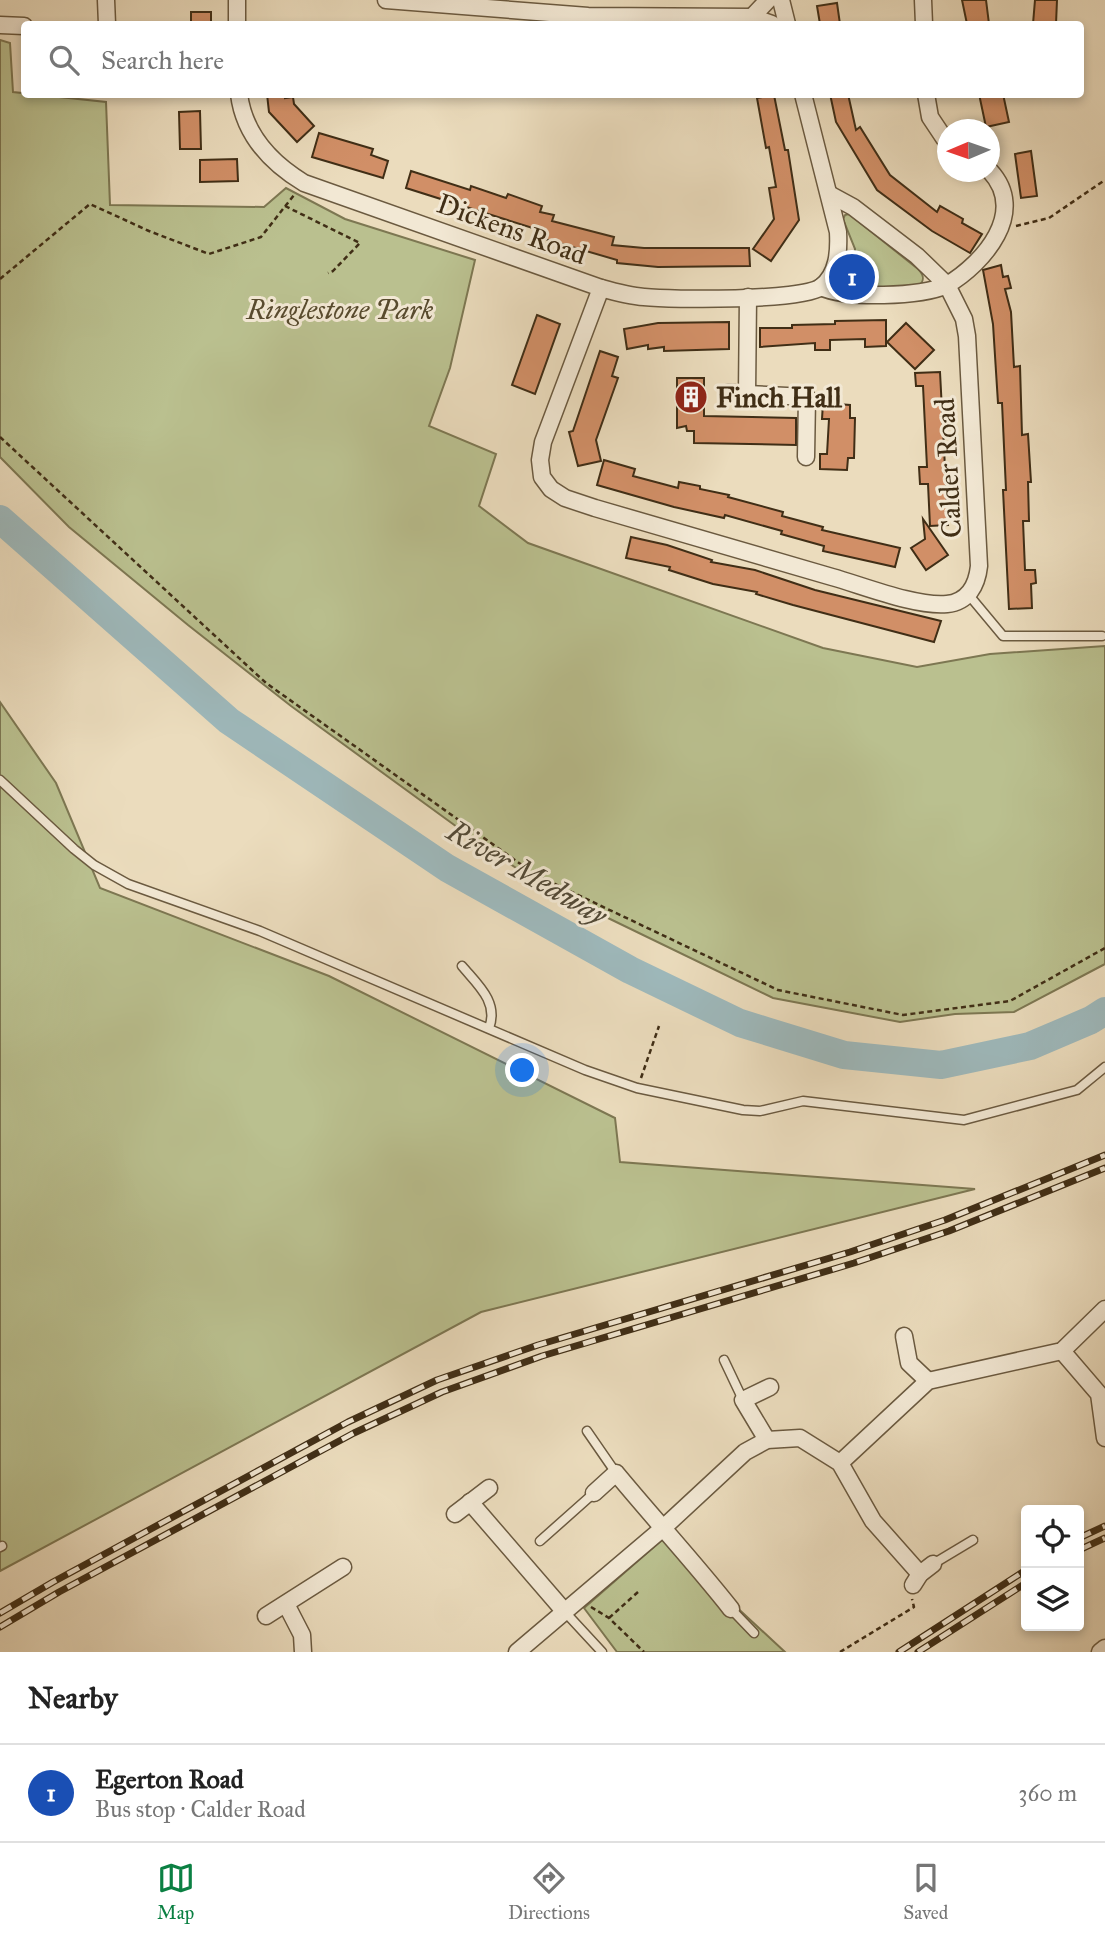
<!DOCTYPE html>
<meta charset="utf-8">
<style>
body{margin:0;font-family:"IM FELL Great Primer",serif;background:#f2f2f2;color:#222}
.controls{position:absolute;right:21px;bottom:21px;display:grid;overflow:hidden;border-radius:7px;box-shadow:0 4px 10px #0003}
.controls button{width:63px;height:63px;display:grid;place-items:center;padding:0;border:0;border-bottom:2px solid #e0e0e0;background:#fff;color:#222;font:35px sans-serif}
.compass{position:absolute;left:937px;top:119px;width:63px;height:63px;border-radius:50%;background:#fff;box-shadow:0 4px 10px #0003;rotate:268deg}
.you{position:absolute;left:523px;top:1071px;width:24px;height:24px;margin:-18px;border:5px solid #fff;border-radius:50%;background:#1a73e8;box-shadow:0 0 0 10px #1a73e833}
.badge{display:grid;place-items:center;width:46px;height:46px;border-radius:50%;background:#0b8043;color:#fff;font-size:23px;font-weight:700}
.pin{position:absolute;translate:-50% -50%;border:4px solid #fff;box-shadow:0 2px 7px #0006}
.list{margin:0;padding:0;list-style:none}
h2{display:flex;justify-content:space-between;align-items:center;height:91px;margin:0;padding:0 28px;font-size:30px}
h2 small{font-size:23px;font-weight:400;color:#767676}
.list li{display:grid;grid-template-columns:46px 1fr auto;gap:21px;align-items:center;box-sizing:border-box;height:98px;padding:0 28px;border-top:2px solid #e0e0e0}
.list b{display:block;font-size:26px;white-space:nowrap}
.list p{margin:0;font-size:23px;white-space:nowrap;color:#767676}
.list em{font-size:23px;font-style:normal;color:#767676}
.icon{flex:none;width:38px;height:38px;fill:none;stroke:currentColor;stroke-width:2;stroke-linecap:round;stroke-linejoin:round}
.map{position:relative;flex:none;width:1105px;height:1652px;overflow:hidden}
.search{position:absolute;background:#fff;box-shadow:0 4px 10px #0003;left:21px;right:21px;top:21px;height:77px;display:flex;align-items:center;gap:18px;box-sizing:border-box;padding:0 24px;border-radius:7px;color:#767676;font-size:26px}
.sheet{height:189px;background:#fff}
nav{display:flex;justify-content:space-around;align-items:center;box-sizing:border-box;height:98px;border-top:2px solid #e0e0e0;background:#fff;font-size:19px;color:#767676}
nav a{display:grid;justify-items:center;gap:4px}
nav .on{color:#0b8043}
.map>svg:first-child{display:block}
</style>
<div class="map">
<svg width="1105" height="1652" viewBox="0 0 1105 1652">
<rect width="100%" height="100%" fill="#ebdcbd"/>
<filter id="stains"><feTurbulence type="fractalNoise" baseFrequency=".00286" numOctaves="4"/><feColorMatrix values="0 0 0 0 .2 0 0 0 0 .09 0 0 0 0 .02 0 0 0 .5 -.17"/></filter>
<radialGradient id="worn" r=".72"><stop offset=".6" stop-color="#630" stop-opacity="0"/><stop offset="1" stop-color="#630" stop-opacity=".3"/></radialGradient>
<!-- green -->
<g fill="#bac08f" stroke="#7d7752" stroke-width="2">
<path d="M0,40L10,43L13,92L106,102L110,205L264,207L286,188L345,219L475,260L450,368L429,426L496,454L479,506L528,543L823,648L917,667L990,654L1105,646V964L1014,1012L955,1014L900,1022L773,998L608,918L528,876L479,843L291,706L188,625L69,527L0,457Z"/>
<path d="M849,214L918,269C924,275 925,280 919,286L854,289L846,286L854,263L855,249L843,219L845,215Z"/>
<path d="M0,702L56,783L100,888L329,976L615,1118L620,1162L975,1189L481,1312L0,1571Z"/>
<path d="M663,1539L785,1652H617L584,1608Z"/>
</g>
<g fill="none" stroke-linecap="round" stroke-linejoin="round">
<!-- river -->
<path stroke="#9eb9bc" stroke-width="28" d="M0,519L229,721L447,868L630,970L740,1023L844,1055L941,1065L1030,1046L1091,1020L1105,1011"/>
</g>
<!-- building -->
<g fill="#d18f67" stroke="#402e16" stroke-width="2">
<path d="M962,0H986L989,24H967Z"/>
<path d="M1035,0H1057L1056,24H1033Z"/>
<path d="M837,3L840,24H820L817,6Z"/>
<rect x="191" y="12" width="20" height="12"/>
<path d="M267,94H285V98L293,97L294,104L314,126L297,142L269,112Z"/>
<path d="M830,94H848L856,130L860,127L890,175L937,212L940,206L963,219L962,223L982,234L970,253L932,231L877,190L836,122Z"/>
<path d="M979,94H1003L1009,122L986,127Z"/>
<path d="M774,95L785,150H788L799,220L771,261L753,249L774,219L769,188L776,187L769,147L766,148L757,98Z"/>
<path d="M200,111L201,149H180L179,112Z"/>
<path d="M319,133L373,149L371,155L388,161L383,178L312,157Z"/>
<path d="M1031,151L1037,196L1021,198L1015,154Z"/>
<path d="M237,159L238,181L200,182V160Z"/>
<path d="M411,171L470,190L471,186L506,198L508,194L542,206L540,212L554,215L552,221L614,237L612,245L644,248H749L750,266L658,267L617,263V260L538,237L539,230L406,188Z"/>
<path d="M1001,265L1003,277L1008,276L1011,288L1005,289L1011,312L1014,367L1020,366L1022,435L1028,434L1031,482H1028L1029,521H1023L1025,570H1035L1036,583L1031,584L1032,608L1009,609L1003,490H1006L1002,403H998L993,324L983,270Z"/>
<path d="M537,315L560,324L535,394L512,385Z"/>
<path d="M886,320V346L865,347V339L830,340V350H815V343L760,347V328H792V325L835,324V321Z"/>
<path d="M729,322V349L664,351V347L648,349V345L627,349L624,329L658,323Z"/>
<path d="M906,323L934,350L915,369L887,342Z"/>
<path d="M600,351L618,357L612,376L618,378L596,440L601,461L578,466L569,432L573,431Z"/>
<path d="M940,372L948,525L930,526L928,484H920L919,467H927L923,386H916L915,373Z"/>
<path d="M677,378H704V416L796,418V445L694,443V431H687L686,426L677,428Z"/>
<path d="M823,403L850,405V418H855L854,458H848L847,470L820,469V454H827L829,419H822Z"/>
<path d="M604,460L635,469L633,476L678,488L679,482L700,486V489L729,495L728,497L783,512L782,516L823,527L822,530L900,548L895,567L823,551L824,546L781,534L782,531L725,515L724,518L674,507L597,485Z"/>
<path d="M923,519L948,555L926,570L911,548L925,539Z"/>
<path d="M631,537L667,545L712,560L711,562L755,570L815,590L941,621L934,642L793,605L756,594L757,592L713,584L669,570L670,567L626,558Z"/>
</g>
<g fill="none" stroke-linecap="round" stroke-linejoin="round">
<defs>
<g id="lane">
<path d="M968,594L1003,636H1102"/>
<path d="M0,780L74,849L94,865L128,884L260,931L585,1070L637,1088L743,1110L760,1111L803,1101L964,1120L1077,1090L1105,1067"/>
<path d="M462,966C477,984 499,1002 489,1028"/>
<path d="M724,1360L743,1400"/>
<path d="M587,1431L616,1473"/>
<path d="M540,1541L594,1493"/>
<path d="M0,1547L2,1546"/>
<path d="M933,1564L973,1540"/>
<path d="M731,1609L754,1633"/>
<path d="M565,1612L602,1652"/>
</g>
<g id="street">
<path d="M106,0L107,24"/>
<path d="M386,0L588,16L752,17L772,24"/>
<path d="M781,0L787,24"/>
<path d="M923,0L924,24"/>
<path d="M752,17L768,0"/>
<path d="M237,24V0"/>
<path d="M0,25L24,26"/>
<path d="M239,94C244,134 271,163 304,183L601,288C615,292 629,296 644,297C672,300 802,301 821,287C838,274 839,251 838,232L803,94"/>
<path d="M926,94L930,117L948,144"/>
<path d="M821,287C847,299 920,297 947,285L917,256L853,207L829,194"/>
<path d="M601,288L543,442L540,460L542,477L551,489L565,498L595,508C674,531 753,554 832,577C864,586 916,607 947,604C968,602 977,585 979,566L967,336L964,319L947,285C984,263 1028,212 990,171"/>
<path d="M728,393L747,394L748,297"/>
<path d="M747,394L807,397L806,457"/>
<path d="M904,1336L909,1363L928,1381"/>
<path d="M1062,1351L1099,1394L1105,1438"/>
<path d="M767,1440L743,1400L770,1387"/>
<path d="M840,1463L928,1381L1062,1351L1105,1309"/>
<path d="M594,1493L616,1473C654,1519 694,1562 731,1609"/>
<path d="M470,1502L565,1612"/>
<path d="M455,1514L489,1488"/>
<path d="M913,1585L920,1574L933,1564"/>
<path d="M286,1604L302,1635L303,1652"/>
<path d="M266,1616L343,1567"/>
<path d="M517,1652L662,1529L745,1452L767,1440L800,1438L840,1463L873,1521L920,1574"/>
<path d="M1100,1652L1105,1648"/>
</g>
</defs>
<!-- lane casing -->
<use href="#lane" stroke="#6b5a40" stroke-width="11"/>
<!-- street casing -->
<use href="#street" stroke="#6b5a40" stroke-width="19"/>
<!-- path -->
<g stroke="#402e16" stroke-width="2.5" stroke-dasharray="5 3.5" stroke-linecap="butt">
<path d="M285,206L360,243L333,271L328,273"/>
<path d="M1016,226L1049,218L1105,180"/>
<path d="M0,279L90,204L149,231L209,254L261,237L294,195"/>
<path d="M0,437L266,683L536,875L778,990L903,1015L1010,1001L1105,948"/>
<path d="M641,1078L659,1026"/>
<path d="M591,1607L609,1618L644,1652"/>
<path d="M609,1618L638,1592"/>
<path d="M840,1652L914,1607L912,1599"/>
</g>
<!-- lane -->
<use href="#lane" stroke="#f2e8d4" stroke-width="8"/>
<!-- street -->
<use href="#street" stroke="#f2e8d4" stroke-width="16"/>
<defs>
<g id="rail">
<path d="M1079,1538L1105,1526"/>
<path d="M1079,1550L1105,1538"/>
<path d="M0,1613L53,1582L348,1422L437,1380L538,1345L850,1252L945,1220L1105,1155"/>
<path d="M0,1627L59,1592L354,1433L442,1392L542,1356L854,1263L949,1231L1105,1168"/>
<path d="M899,1652L1026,1570"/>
<path d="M918,1652L1026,1583"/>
</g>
</defs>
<!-- rail casing -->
<use href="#rail" stroke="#402e16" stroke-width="7"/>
<!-- rail -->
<use href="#rail" stroke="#f2e8d4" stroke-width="4.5" stroke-dasharray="13" stroke-linecap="butt"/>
</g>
<!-- icons -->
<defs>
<symbol id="building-disc" viewBox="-11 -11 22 22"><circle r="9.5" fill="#8f2418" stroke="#f2e8d4"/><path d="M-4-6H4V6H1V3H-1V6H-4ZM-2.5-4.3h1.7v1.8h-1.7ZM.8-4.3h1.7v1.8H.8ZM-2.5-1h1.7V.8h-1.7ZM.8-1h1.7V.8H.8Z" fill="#fff"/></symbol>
</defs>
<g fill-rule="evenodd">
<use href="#building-disc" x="672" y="378" width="38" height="38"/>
</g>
<g text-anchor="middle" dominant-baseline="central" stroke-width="6" stroke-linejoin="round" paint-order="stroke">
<!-- street labels -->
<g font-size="28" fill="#402e16" stroke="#f2e8d4">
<text transform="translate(512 229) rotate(20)">Dickens Road</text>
<text transform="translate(948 468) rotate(-93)">Calder Road</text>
</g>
<!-- park labels -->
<g font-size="28" font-style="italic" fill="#584b2e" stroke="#f2e8d4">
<text x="340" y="309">Ringlestone Park</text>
</g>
<!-- poi labels -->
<g font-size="28" font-weight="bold" fill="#402e16" stroke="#f2e8d4" text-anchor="start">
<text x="716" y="397">Finch Hall</text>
</g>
<!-- water labels -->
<g font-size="30" font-style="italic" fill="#534a37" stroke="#f2e8d4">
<text transform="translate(527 873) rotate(30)">River Medway</text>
</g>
</g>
<rect width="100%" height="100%" filter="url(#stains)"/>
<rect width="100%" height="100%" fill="url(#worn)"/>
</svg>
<div class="controls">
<button><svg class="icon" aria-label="locate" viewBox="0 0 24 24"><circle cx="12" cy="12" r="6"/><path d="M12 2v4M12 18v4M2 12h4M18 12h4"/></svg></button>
<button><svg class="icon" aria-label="layers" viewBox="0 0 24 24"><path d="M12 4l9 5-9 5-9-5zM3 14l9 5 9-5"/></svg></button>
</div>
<svg class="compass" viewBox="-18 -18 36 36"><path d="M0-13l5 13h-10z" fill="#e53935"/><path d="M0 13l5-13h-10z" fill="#767676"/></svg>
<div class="you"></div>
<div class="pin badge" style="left:852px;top:277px;background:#1a4fb4">1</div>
<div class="search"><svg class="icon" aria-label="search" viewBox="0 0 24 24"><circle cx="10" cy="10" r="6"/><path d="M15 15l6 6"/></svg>Search here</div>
</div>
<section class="sheet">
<h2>Nearby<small></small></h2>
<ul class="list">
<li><span class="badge" style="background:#1a4fb4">1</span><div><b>Egerton Road</b><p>Bus stop · Calder Road</p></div><em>360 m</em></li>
</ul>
</section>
<nav>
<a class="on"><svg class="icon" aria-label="map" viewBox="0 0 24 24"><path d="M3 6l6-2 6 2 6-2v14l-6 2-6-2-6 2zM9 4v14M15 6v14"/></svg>Map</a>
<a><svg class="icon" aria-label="directions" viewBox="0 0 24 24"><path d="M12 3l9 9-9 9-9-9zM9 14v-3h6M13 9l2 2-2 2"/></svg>Directions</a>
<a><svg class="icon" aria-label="saved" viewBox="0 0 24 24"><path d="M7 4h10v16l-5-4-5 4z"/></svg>Saved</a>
</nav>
